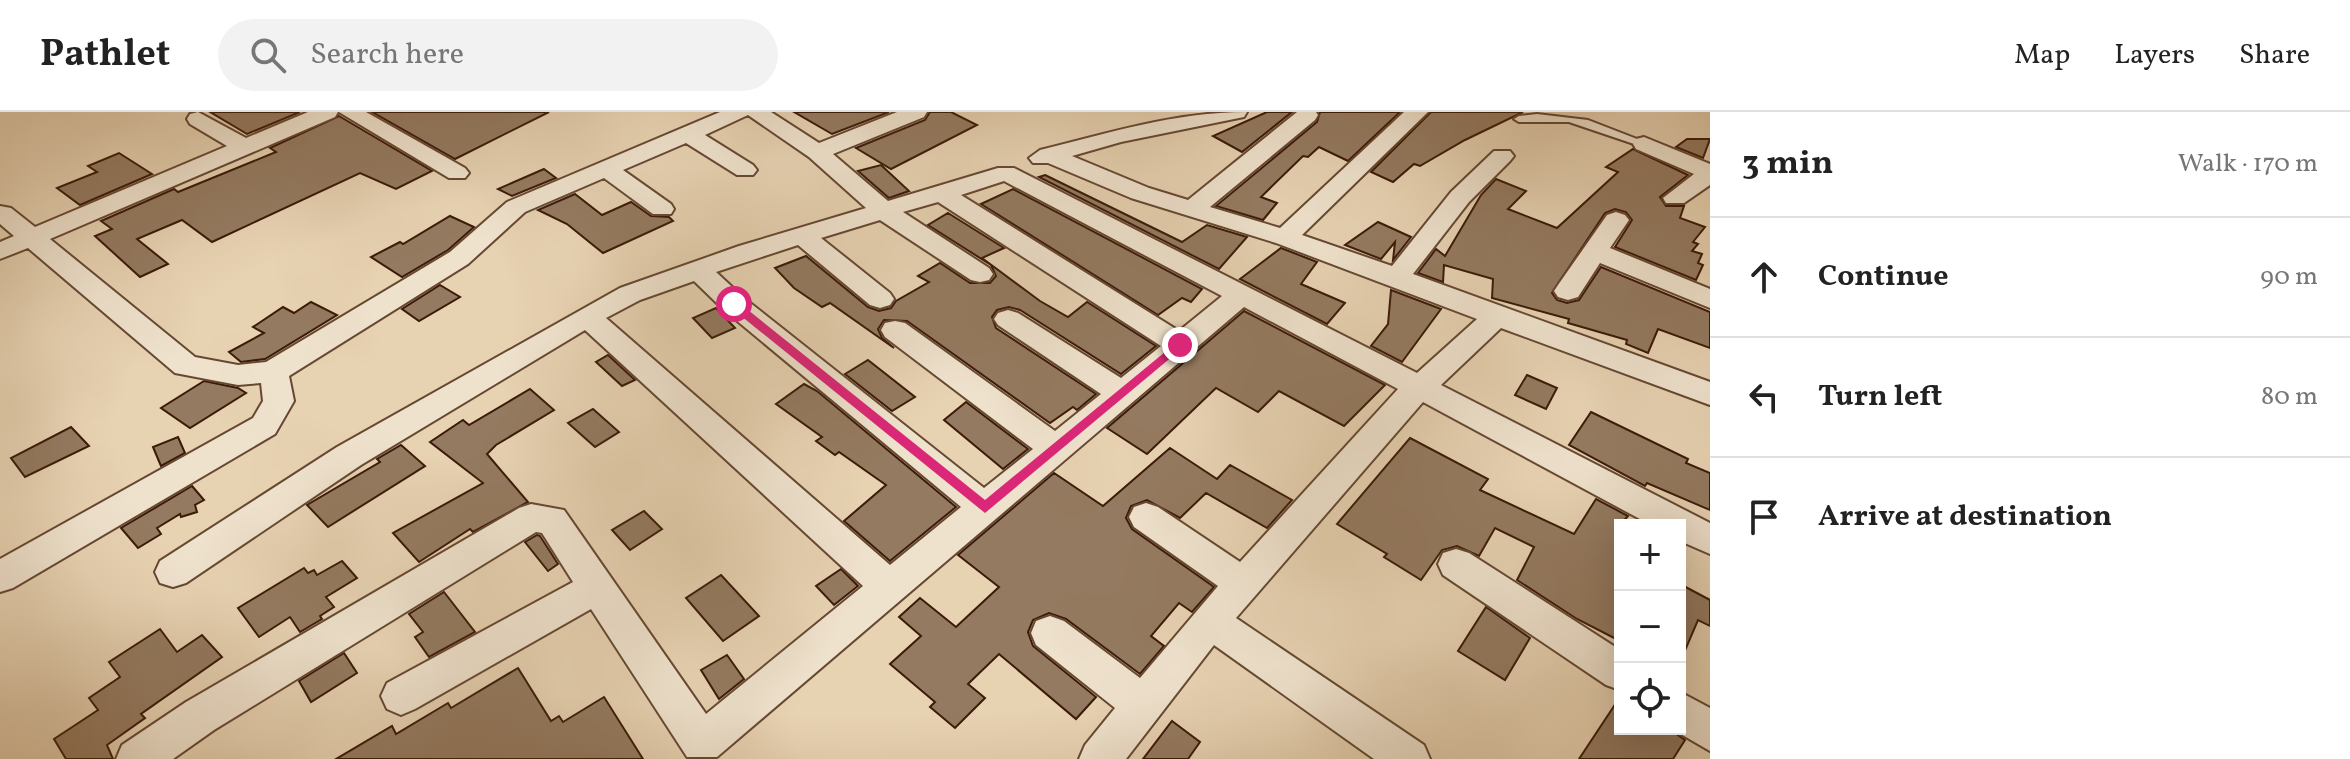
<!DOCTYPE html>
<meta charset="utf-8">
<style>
body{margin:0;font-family:Vollkorn,serif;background:#f2f2f2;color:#222}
.controls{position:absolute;right:24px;bottom:24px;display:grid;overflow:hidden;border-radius:0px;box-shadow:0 8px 32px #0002}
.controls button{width:72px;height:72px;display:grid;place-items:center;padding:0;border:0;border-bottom:2px solid #e0e0e0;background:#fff;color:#222;font:40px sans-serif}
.stop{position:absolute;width:24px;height:24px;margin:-18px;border:6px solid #db2777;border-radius:50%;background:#fff}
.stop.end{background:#db2777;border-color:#fff;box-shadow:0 2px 8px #0008}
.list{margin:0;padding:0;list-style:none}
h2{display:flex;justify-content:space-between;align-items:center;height:104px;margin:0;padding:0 32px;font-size:34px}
h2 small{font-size:26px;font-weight:400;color:#767676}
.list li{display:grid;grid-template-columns:52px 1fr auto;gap:24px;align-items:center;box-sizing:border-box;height:120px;padding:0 32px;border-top:2px solid #e0e0e0}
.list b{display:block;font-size:30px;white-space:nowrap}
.list em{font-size:26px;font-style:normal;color:#767676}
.icon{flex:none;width:44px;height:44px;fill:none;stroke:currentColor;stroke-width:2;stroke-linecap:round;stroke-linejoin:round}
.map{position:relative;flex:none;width:1710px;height:647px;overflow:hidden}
header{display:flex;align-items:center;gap:48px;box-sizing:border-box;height:112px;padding:0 40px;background:#fff;border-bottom:2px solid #e0e0e0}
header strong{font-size:38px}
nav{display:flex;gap:44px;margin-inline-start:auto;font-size:28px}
.search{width:560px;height:72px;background:#f2f2f2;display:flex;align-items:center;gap:20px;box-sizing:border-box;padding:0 28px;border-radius:44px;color:#767676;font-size:30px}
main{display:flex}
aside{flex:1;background:#fff}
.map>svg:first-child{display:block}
</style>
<header>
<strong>Pathlet</strong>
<div class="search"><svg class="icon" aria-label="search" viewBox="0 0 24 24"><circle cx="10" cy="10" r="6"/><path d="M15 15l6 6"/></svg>Search here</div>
<nav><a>Map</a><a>Layers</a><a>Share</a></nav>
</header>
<main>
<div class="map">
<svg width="1710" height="647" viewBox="0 0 1710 647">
<rect width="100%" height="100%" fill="#e7d2b2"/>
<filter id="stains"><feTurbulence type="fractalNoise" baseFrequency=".0025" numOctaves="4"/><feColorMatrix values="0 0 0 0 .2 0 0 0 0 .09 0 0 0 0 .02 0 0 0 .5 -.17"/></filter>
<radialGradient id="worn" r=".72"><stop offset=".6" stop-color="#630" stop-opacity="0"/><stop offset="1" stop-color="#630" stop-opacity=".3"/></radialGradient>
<!-- building -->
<g fill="#947a60" stroke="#3b1a08" stroke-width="2">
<path d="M210,0H300L247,22Z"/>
<path d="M372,0H549L455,47Z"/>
<path d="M794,0H889L832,22Z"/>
<path d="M930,0H951L977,13L891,57L856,36L925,8Z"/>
<path d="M1267,0H1292L1242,40L1213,24Z"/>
<path d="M1320,0H1400L1348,49L1319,35L1308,45L1303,44L1261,85L1277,91L1263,108L1216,94L1317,10Z"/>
<path d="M1431,0H1523L1465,28L1420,54L1414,52L1393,70L1371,60Z"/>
<path d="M339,4L432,59L396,77L360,61L212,130L182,108L137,127L168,152L140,165L95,124L112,117L101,109L174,77L178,80L276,40L270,36Z"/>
<path d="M1687,27H1710L1703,46L1676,35Z"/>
<path d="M1633,37L1688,63L1660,85L1666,94H1684L1680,106L1705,115L1693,130L1698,132L1692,139L1702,142L1698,151L1703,153L1696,168L1615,135L1632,108L1626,100L1615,97L1605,101L1552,181L1557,188L1567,191L1579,188L1601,155L1710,200V236L1658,217L1648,241L1626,232L1627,228L1568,211L1569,207L1492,186L1493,167L1444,153L1443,170L1418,161L1436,137L1445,144L1481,83L1496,67L1526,79L1508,97L1557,116L1618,60L1606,55Z"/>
<path d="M119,41L152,62L80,93L57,76L97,60L88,54Z"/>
<path d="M881,53L909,79L889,86L858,59Z"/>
<path d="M544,57L556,66L512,84L498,77Z"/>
<path d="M1045,63L1182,130L1207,113L1247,125L1219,157L1039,65Z"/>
<path d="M1013,77L1202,177L1191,190L1182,186L1158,203L981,92Z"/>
<path d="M575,82L602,103L631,90L651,104L669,105L673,109L603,141L567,112L538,98Z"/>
<path d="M948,101L1004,136L982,146L1040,189L1068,205L1087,190L1156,234L1121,262L1020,198L1009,195L997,198L992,205L996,216L1096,282L1077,298L1073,295L1050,311L907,209L884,208L878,217L882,226L894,236L830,191L822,195L794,176L775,156L806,144L868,195L879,199L891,196L896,189L929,170L918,164L940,151L970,171H990L996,164L991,153L928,113Z"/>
<path d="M450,104L474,115L448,138L402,165L371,145L400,130L403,132Z"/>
<path d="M1378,110L1411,125L1393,148L1395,130L1381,147L1345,133Z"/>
<path d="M1281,136L1317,150L1301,172L1345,191L1327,212L1240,167Z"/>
<path d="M440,173L460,185L419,209L402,197Z"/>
<path d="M1391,178L1441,197L1402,250L1371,234L1388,212Z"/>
<path d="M311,190L337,203L265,247L241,250L229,240L264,221L253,215L283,195L294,201Z"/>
<path d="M716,196L735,216L712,226L693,206Z"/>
<path d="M1244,199L1385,273L1344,314L1279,279L1258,300L1216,276L1147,342L1107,316Z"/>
<path d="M608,243L635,268L622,274L596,250Z"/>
<path d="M868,248L915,285L892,299L845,262Z"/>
<path d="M1527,263L1557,276L1546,297L1515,283Z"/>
<path d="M204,269L238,276L246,281L190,316L161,296Z"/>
<path d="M804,272L817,279L956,395L890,449L844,409L886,373L839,340L835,343L816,329L822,325L776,292Z"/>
<path d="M530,277L554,298L496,333L487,342L528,390L473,420L470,417L419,450L393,421L483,371L430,330L463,308L469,313Z"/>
<path d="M966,290L1028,337L1003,357L944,308Z"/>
<path d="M593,297L619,320L595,335L568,311Z"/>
<path d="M1591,300L1688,347L1686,351L1710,361V398L1647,371L1645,374L1569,333Z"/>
<path d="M71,315L89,334L25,365L11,346Z"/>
<path d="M178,325L185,341L161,354L153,335Z"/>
<path d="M1410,326L1488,367L1480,378L1574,422L1596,387L1628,404L1620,413V529L1577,507L1517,468L1534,435L1495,416L1479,444L1457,434L1442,438L1421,468L1384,445L1387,442L1337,412Z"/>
<path d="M401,333L425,354L328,415L307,393L380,350L377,347Z"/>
<path d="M1170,336L1217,367L1230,353L1292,388L1267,416L1206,381L1180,406L1147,388L1131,394L1126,406L1132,417L1214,475L1192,500L1179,491L1151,524L1164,534L1140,562L1066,507L1049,501L1033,508L1028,520L1033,534L1096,585L1076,607L999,542L968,572L985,586L955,616L930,595L935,590L890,552L921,524L899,505L920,486L956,515L999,475L958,443L1054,361L1103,394Z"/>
<path d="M192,374L204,388L195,393L197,400L181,405L180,402L157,416L161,422L138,436L121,416Z"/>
<path d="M644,399L662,417L630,438L612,418Z"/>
<path d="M537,423L540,424L558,452L548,459L525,430Z"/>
<path d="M342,449L357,466L326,485L334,495L320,504L322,507L300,520L290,505L259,525L238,496L304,456L308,461L314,458L317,463Z"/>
<path d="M841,457L858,474L834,493L816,474Z"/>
<path d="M721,463L759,504L723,529L686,486Z"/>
<path d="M1680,472L1710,488V514L1698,508L1680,550Z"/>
<path d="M444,480L475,520L429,545L415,525L423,520L409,502Z"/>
<path d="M1486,495L1530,526L1505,568L1458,539Z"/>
<path d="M160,517L177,540L202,523L222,545L141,602L145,606L107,633L113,647H66L54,627L98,598L89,586L120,565L109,550Z"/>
<path d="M344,541L357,561L311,590L299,569Z"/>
<path d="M727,543L744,567L719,587L701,558Z"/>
<path d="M518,556L551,609L559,604L563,610L604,585L643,647H336L392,614L396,622L448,591L451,596Z"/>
<path d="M1620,585V617H1669L1685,628L1673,647H1579Z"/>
<path d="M1172,609L1200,630L1188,647H1143Z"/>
</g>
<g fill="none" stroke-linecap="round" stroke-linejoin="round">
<defs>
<path id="lane" d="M1537,2L1588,8L1650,32L1640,34L1569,10H1519L1514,7L1519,4Z"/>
<g id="street">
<path d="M198,0L246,26L308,0H338L335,5L50,127L195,245L238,253L266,250L450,140L507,90L720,0H771L819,31L897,0H927L924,5L833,42L888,89L998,56H1014L1417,261L1477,207L1276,131L1131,86L1048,51H1033L1029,46L1040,38C1109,21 1174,0 1247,0L1244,5L1121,30L1072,44L1149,76L1188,88L1297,0H1316L1318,3L1315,8L1210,95L1280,116L1404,0H1428L1302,123L1392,154L1451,80L1494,39H1510L1514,44L1510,49L1469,90L1413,162L1710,270V293L1501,216L1441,273L1710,411V442L1680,429V413H1651L1423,290L1236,506L1424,633L1430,647H1374L1214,533L1126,647H1079L1085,633L1115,596L1036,533L1031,521L1036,509L1050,504L1064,509L1140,566L1218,474L1134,415L1129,405L1134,395L1146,391L1158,395L1240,450L1398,277L1244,195L717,645H687L591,497L415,597L401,603L387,597L381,584L387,571L573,470L542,421L536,420L214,618L173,647H116L122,633L186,590L519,396L531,392L564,398L706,602L863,474L585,218L361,353L186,471L173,475L160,471L155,460L160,449L337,335L620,176L739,134L866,96L809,45L748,3L705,23L753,53L757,58L753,63H737L686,31L623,58L671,92L674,97L671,102H653L604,66L525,100L468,152L289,264L294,289L275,322L13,476L0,480V447L253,306L263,289L261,271L238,273L175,261L28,136L0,147V130L14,124L0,112V94L11,96L35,115L227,34L190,12L187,7L190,2ZM1004,69L1222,184L1179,219L961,83ZM938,90L1161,234L1121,266L1018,201L1008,198L998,201L994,207L998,213L1101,282L1055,319L905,211L895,209L885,211L881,218L885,225L1033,337L984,376L744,186L716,160L798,133L870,193L880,196L890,193L894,187L890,181L821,126L880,108L971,168L980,170L989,168L993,162L989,156L903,100ZM694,169L724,198L961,395L890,453L606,206L640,188Z"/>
<path d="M339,0H366L465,56L469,61L465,66H449Z"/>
<path d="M1644,25L1710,52V73L1684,91H1666L1663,86L1694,62L1636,37L1633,32L1636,27Z"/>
<path d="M1616,100L1625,103L1629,108L1610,136L1710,177V196L1600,151L1578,185L1568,188L1558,185L1554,179L1558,173L1607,103Z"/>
<path d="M1456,437L1469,441L1620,538V578L1606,573L1443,463L1438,452L1443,441Z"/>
<path d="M1680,580L1710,596V639L1672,617H1680Z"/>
</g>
</defs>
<!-- lane casing -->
<use href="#lane" stroke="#664832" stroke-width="4"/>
<!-- street casing -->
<use href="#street" stroke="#664832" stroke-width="4"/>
<!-- lane -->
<use href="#lane" fill="#efe2cd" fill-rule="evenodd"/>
<!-- street -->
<use href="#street" fill="#efe2cd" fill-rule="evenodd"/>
</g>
<!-- route -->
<path fill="#db2777" d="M730,190H738L985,388L1176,231L1186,233L985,401L730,195Z"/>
<rect width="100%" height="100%" filter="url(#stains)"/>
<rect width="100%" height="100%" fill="url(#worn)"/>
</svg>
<div class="controls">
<button>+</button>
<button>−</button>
<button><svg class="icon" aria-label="locate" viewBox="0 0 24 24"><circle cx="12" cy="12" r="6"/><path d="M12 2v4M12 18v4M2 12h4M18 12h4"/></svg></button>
</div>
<div class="stop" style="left:734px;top:192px"></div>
<div class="stop end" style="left:1180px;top:233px"></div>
</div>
<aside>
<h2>3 min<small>Walk · 170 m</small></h2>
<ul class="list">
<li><svg class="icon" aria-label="ahead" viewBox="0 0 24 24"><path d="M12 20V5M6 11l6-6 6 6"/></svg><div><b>Continue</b></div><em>90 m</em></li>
<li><svg class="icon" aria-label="left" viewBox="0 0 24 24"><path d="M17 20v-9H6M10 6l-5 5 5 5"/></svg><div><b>Turn left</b></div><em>80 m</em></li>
<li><svg class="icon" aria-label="arrive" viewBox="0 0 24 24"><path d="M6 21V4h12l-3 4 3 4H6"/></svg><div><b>Arrive at destination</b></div></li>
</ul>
</aside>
</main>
